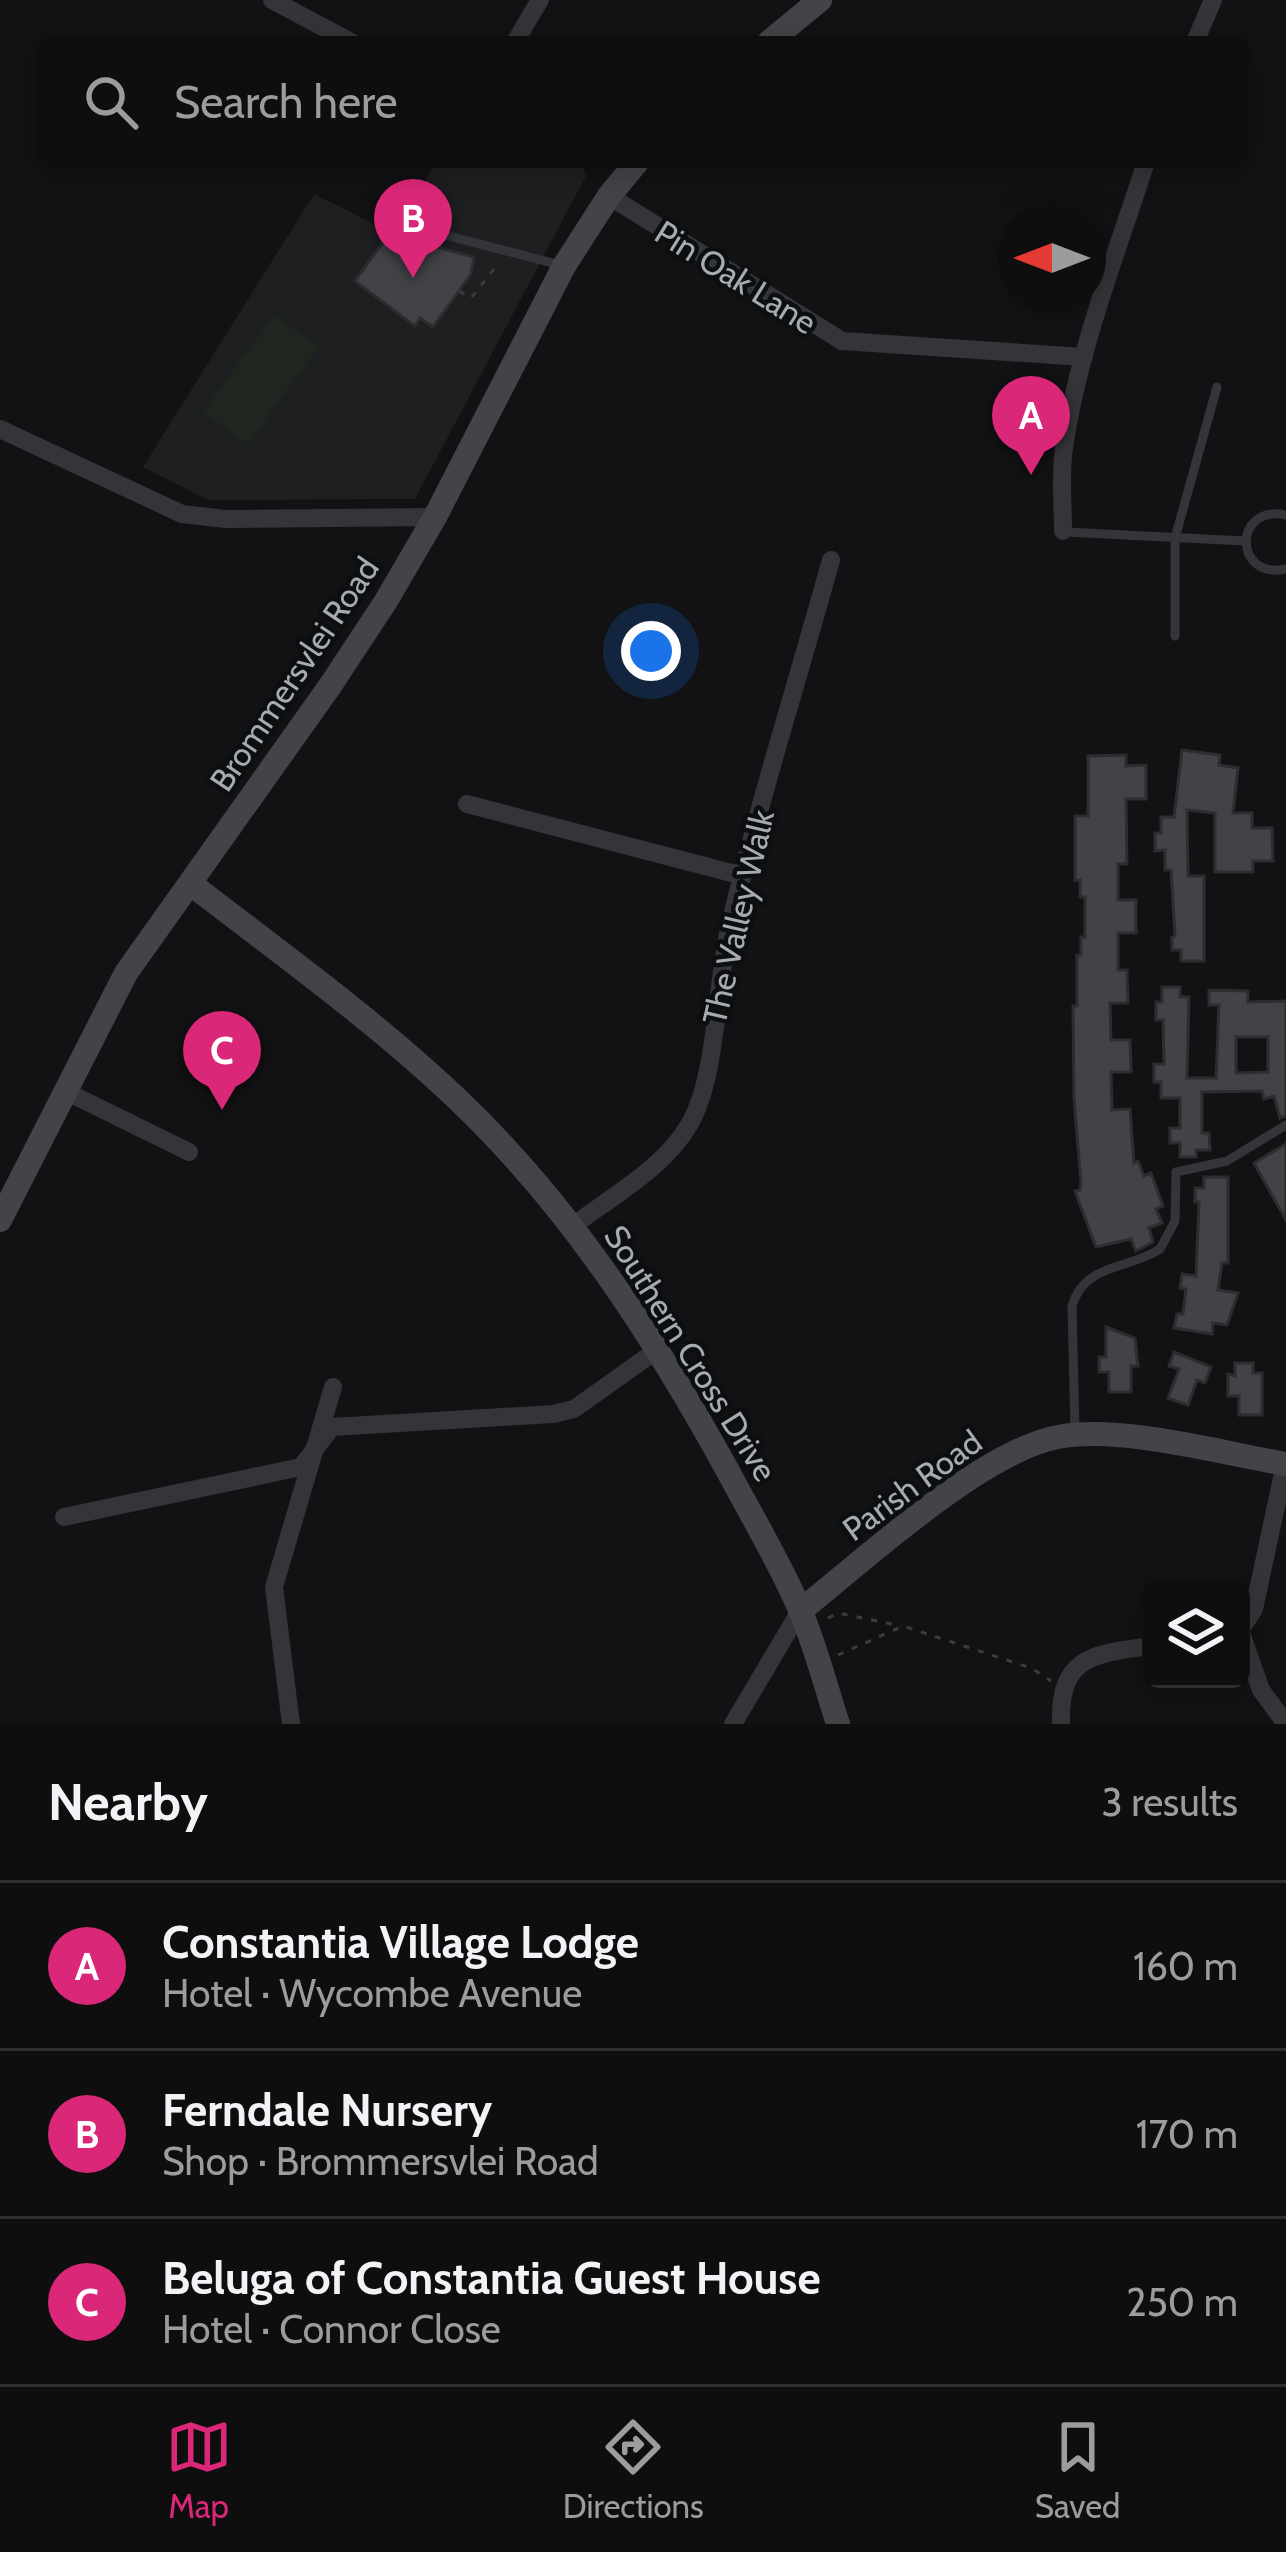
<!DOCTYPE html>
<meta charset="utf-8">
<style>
body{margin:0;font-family:Cabin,sans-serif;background:#171718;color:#f1f3f6}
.controls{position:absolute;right:36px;bottom:36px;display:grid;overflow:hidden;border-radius:18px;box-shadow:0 6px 30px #0003}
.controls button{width:108px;height:108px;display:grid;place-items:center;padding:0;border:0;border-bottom:3px solid #2e2e2f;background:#0e0e0f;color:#f1f3f6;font:60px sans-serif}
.compass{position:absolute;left:998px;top:204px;width:108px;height:108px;border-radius:50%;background:#0e0e0f;box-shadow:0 6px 30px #0003;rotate:270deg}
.you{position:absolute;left:651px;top:651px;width:42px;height:42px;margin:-30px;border:9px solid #fff;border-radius:50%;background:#1a73e8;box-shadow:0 0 0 18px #1a73e833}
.badge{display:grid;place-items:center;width:78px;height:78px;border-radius:50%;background:#db2777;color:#fff;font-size:39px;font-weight:700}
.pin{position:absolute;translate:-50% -99px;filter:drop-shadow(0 3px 6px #0008)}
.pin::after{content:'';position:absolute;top:63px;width:42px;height:36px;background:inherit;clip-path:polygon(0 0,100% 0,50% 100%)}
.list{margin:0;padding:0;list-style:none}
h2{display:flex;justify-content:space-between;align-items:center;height:156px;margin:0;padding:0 48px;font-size:51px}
h2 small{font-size:39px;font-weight:400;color:#9b9c9e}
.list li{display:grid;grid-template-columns:78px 1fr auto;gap:36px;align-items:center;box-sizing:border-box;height:168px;padding:0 48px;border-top:3px solid #2e2e2f}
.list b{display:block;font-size:45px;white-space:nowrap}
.list p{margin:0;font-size:39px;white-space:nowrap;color:#9b9c9e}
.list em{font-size:39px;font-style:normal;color:#9b9c9e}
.icon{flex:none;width:66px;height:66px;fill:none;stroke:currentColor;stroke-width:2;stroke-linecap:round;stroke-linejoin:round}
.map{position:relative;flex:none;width:1286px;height:1724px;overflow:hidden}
.search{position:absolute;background:#0e0e0f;box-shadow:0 6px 30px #0003;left:36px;right:36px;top:36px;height:132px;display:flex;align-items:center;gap:30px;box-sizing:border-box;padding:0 42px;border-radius:18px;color:#9b9c9e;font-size:45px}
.sheet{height:660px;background:#0e0e0f}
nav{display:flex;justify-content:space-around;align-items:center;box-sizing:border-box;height:168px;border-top:3px solid #2e2e2f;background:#0e0e0f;font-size:33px;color:#9b9c9e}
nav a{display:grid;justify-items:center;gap:6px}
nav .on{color:#db2777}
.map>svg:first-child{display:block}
</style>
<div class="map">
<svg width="1286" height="1724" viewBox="0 0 1286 1724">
<rect width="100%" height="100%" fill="#121214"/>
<!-- built -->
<path fill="#1e1f20" d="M435,162H582L586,176L415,499L208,500L143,467L314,194L396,235Z"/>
<!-- green -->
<path fill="#1f261f" d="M274,315L318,347L248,444L203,412Z"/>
<!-- building -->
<g fill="#414347" stroke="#2c2d2f" stroke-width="3" fill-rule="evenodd">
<path d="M416,204L426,209V218L414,241L474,257L471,274L433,327L420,318L415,326L355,281L389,234L399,237Z"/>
<path d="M1182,750L1220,755L1219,765L1238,768L1233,813H1252V828H1272L1273,861H1253V872H1215V813L1187,810L1188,876H1204V961H1181V950H1172V937L1175,936L1171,870H1165V850L1155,851V833H1161V817H1174Z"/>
<path d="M1126,755V766L1146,765V799H1126L1127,864H1118V900H1136V933H1118V970H1127L1128,1003H1110L1111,1040H1130L1131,1072H1111L1112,1110L1130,1109L1134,1163L1138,1161L1144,1176L1151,1173L1163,1206L1156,1209L1162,1223L1149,1228L1153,1242L1136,1251L1131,1239L1096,1247L1075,1191L1080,1190L1081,1183L1074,1098L1073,1006H1077V955H1081V937H1085V897H1080V880H1075V816H1088V756Z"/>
<path d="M1162,987H1180V997H1189L1187,1078H1216L1219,1005H1209V990L1248,991V1002L1286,1001V1116L1280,1118L1274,1096L1264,1099L1262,1091L1202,1092V1133H1209L1210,1150H1196V1157H1180V1143H1170V1128H1180V1098H1161V1082H1154V1064H1164L1163,1020H1156V1002H1162ZM1236,1037H1268V1072L1236,1073Z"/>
<path d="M1286,1144V1220L1254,1163Z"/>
<path d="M1204,1177H1228V1263H1222L1218,1290L1238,1293L1227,1325L1213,1323L1212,1334L1174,1328L1177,1314H1183L1186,1289L1180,1288L1182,1274L1196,1276L1199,1202H1195V1188H1204Z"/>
<path d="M1106,1327L1135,1338L1138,1366H1131V1392H1109V1372H1099V1357H1106Z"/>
<path d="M1174,1352L1211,1367L1205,1383L1197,1380L1188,1405L1168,1398L1179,1369L1169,1366Z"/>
<path d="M1235,1363H1253V1373H1262V1415H1239V1396H1228V1374L1235,1376Z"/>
</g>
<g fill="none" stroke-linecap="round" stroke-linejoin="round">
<!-- path -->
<g stroke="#3a3c3f" stroke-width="3" stroke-dasharray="6 9" stroke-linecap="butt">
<path d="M459,291L471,298L498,264"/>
<path d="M828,1618L838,1613L901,1626"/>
<path d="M838,1655L903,1626L1031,1668L1051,1681"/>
</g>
<!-- lane -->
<g stroke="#343538" stroke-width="9">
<path d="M438,195L434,213L441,234L564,266"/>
<path d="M1286,515C1233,504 1233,580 1286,569"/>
<path d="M1065,532L1245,541"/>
<path d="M1175,636V538L1217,387"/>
<path d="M1075,1431L1072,1306C1084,1263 1128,1270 1160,1249L1175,1221L1176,1172L1227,1161L1286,1125"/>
</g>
<!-- street -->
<g stroke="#343538" stroke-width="18">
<path d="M272,0L351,42"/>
<path d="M515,42L540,0"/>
<path d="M1195,42L1213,0"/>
<path d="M609,196L842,341L1084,357"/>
<path d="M0,429L182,514L226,519L435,517"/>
<path d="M1063,531C1063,504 1060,475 1064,448C1078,351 1116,255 1146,162"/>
<path d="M467,804L743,876"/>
<path d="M63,1090L189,1152"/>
<path d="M573,1226C612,1196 664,1168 689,1125C717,1078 716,985 729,929C758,805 797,683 831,560"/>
<path d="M64,1517L301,1467L332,1427L553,1414L574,1409L657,1350"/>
<path d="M1241,1629L1254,1609L1285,1464"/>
<path d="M1241,1633L1261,1690L1286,1724"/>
<path d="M291,1724L274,1587L333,1387"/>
<path d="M733,1724L800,1611"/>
<path d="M1061,1724C1059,1655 1094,1654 1151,1646"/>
</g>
<!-- secondary -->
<g stroke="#424448" stroke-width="24">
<path d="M769,42L820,0"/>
<path d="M191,884C279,952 371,1018 453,1095C568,1203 654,1336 730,1475C754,1520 781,1565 801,1612C816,1648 826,1687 838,1724"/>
<path d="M0,1220L126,973L330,686L386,601L435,517L564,266L609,196L637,162"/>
<path d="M800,1611C863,1561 982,1451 1058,1437C1120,1425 1222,1453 1286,1464"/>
</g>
</g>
<g text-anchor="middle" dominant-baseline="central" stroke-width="9" stroke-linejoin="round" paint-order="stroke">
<!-- street labels -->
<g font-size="33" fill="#a5abb3" stroke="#0d0e0f">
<text transform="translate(736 277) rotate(32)">Pin Oak Lane</text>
<text transform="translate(294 674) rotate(-56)">Brommersvlei Road</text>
<text transform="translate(738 917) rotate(-77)">The Valley Walk</text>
<text transform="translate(691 1353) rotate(58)">Southern Cross Drive</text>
<text transform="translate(912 1485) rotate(-36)">Parish Road</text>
</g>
</g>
</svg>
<div class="controls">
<button><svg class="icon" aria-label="layers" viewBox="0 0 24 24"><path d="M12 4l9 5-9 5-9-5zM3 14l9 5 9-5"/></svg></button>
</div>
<svg class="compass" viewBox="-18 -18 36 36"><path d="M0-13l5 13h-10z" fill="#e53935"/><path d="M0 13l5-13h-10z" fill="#9b9c9e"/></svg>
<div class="you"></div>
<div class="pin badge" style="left:1031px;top:475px">A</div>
<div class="pin badge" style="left:413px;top:278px">B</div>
<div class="pin badge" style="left:222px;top:1110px">C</div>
<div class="search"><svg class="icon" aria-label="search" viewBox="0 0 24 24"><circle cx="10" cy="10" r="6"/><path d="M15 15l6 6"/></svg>Search here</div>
</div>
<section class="sheet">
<h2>Nearby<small>3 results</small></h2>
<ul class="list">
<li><span class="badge">A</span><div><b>Constantia Village Lodge</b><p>Hotel · Wycombe Avenue</p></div><em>160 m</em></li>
<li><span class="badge">B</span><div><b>Ferndale Nursery</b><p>Shop · Brommersvlei Road</p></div><em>170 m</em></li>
<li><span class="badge">C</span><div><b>Beluga of Constantia Guest House</b><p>Hotel · Connor Close</p></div><em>250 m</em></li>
</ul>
</section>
<nav>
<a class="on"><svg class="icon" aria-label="map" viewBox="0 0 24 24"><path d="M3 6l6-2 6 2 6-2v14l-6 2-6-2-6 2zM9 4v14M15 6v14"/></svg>Map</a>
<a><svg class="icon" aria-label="directions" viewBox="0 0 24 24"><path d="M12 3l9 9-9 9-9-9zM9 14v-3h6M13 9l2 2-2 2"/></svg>Directions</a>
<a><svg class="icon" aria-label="saved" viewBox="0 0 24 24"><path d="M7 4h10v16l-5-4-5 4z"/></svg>Saved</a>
</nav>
